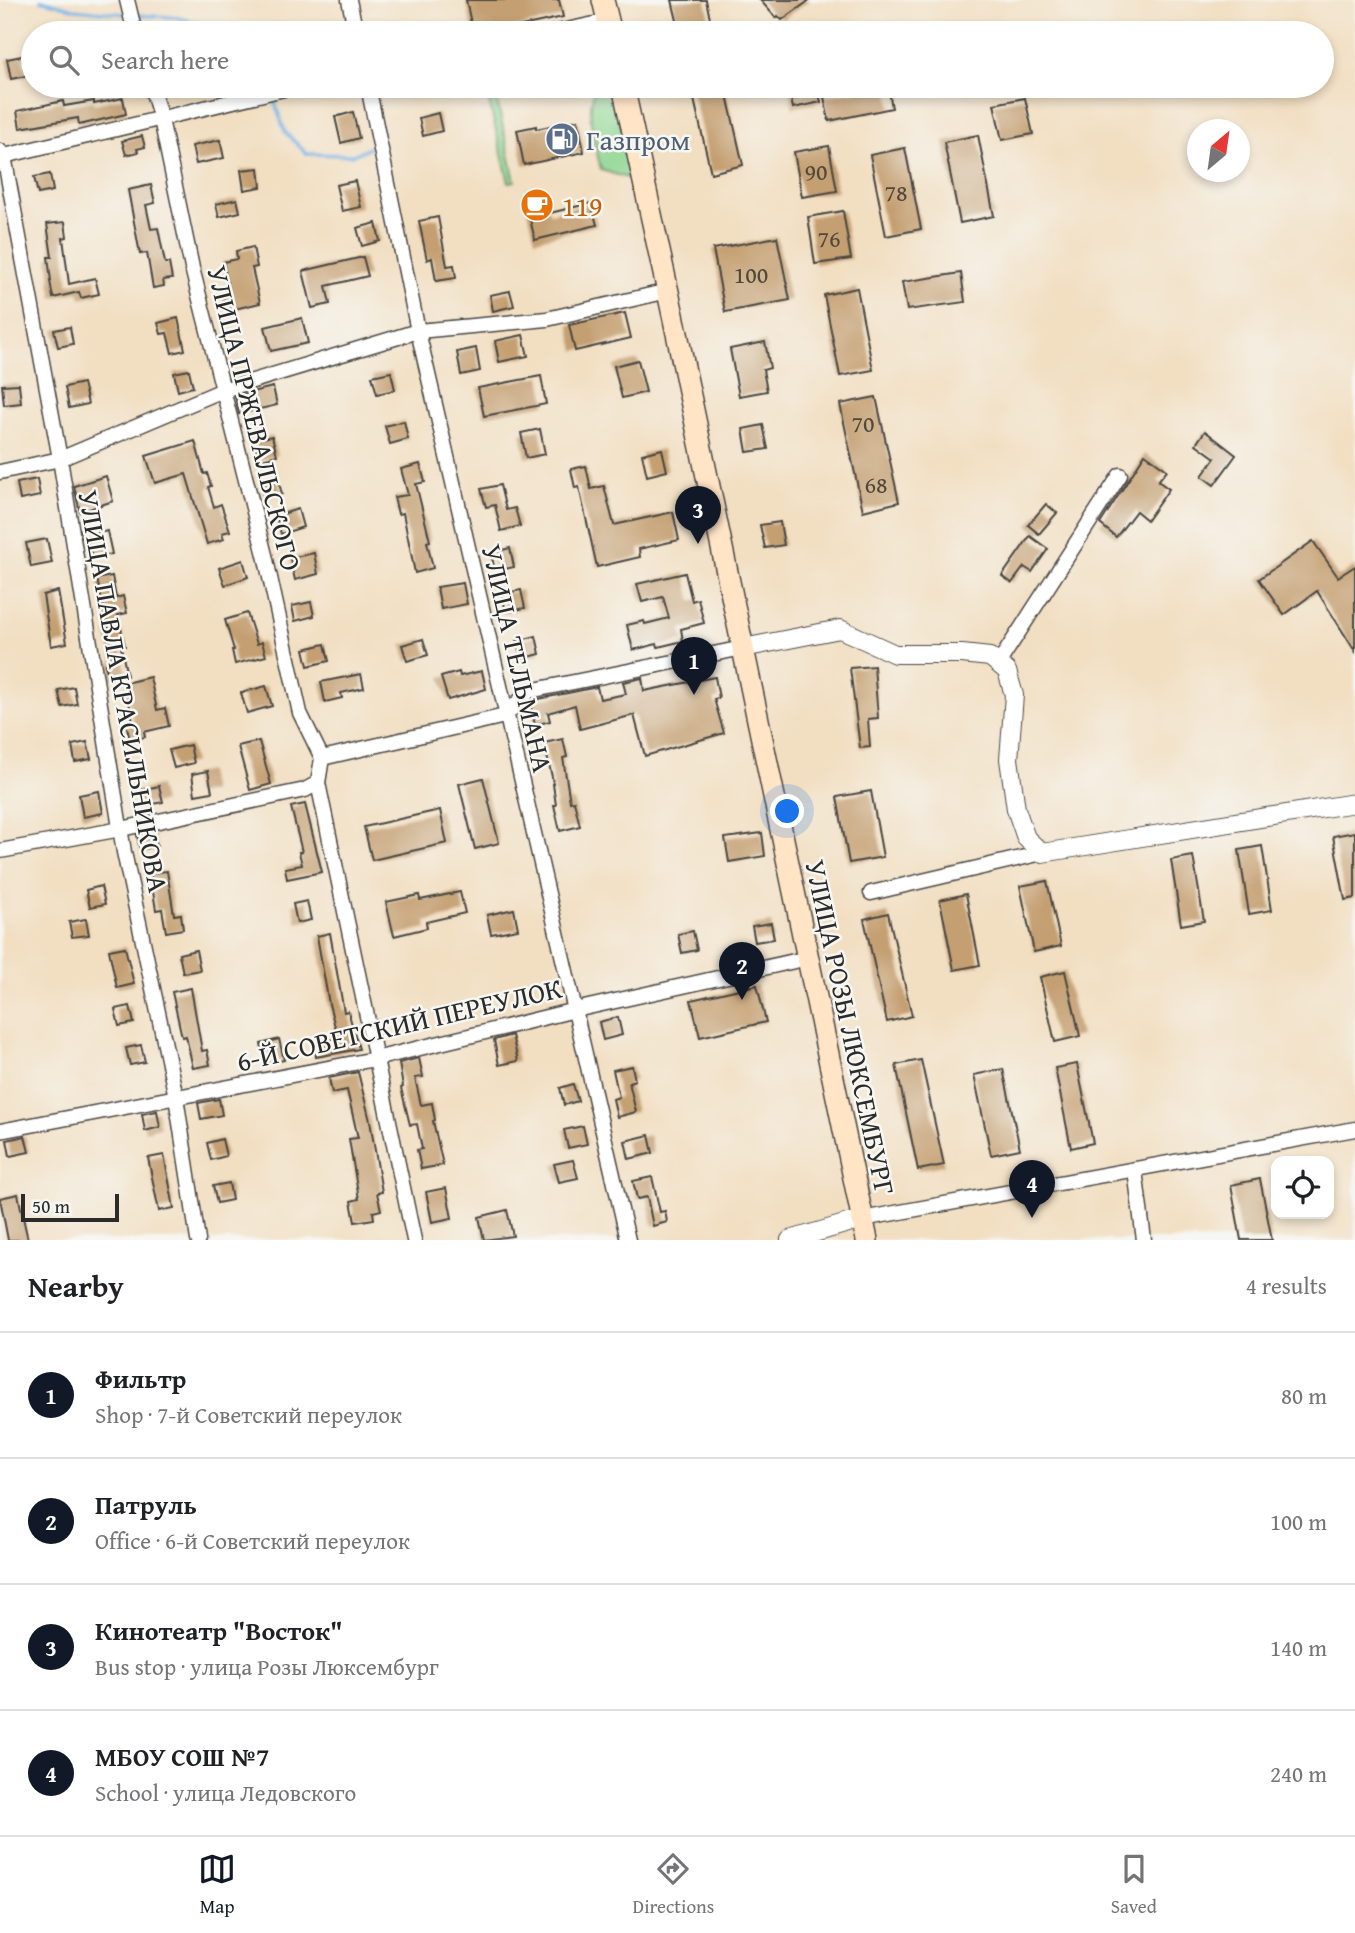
<!DOCTYPE html>
<meta charset="utf-8">
<style>
body{margin:0;font-family:"Gentium Book Plus",serif;background:#f6f6f6;color:#202124}
.controls{position:absolute;right:21px;bottom:21px;display:grid;overflow:hidden;border-radius:14px;box-shadow:0 4px 10px #0003}
.controls button{width:63px;height:63px;display:grid;place-items:center;padding:0;border:0;border-bottom:2px solid #e0e0e0;background:#fff;color:#202124;font:35px sans-serif}
.compass{position:absolute;left:1187px;top:119px;width:63px;height:63px;border-radius:50%;background:#fff;box-shadow:0 4px 10px #0003;rotate:29deg}
.scale{position:absolute;left:21px;bottom:18px;width:98px;box-sizing:border-box;padding-left:7px;border:4px solid #2b2b2b;border-top:0;font-size:19px;line-height:24px;white-space:nowrap;color:#2b2b2b;-webkit-text-stroke:5px #f6f6f2;paint-order:stroke}
.you{position:absolute;left:788px;top:812px;width:24px;height:24px;margin:-18px;border:5px solid #fff;border-radius:50%;background:#1a73e8;box-shadow:0 0 0 10px #1a73e833}
.badge{display:grid;place-items:center;width:46px;height:46px;border-radius:50%;background:#111827;color:#fff;font-size:23px;font-weight:700}
.pin{position:absolute;translate:-50% -58px;filter:drop-shadow(0 2px 4px #0008)}
.pin::after{content:'';position:absolute;top:37px;width:24px;height:21px;background:inherit;clip-path:polygon(0 0,100% 0,50% 100%)}
.list{margin:0;padding:0;list-style:none}
h2{display:flex;justify-content:space-between;align-items:center;height:91px;margin:0;padding:0 28px;font-size:30px}
h2 small{font-size:23px;font-weight:400;color:#757577}
.list li{display:grid;grid-template-columns:46px 1fr auto;gap:21px;align-items:center;box-sizing:border-box;height:126px;padding:0 28px;border-top:2px solid #e0e0e0}
.list b{display:block;font-size:26px;white-space:nowrap}
.list p{margin:0;font-size:23px;white-space:nowrap;color:#757577}
.list em{font-size:23px;font-style:normal;color:#757577}
.icon{flex:none;width:38px;height:38px;fill:none;stroke:currentColor;stroke-width:2;stroke-linecap:round;stroke-linejoin:round}
.map{position:relative;flex:none;width:1355px;height:1240px;overflow:hidden}
.search{position:absolute;background:#fff;box-shadow:0 4px 10px #0003;left:21px;right:21px;top:21px;height:77px;display:flex;align-items:center;gap:18px;box-sizing:border-box;padding:0 24px;border-radius:38px;color:#757577;font-size:26px}
.sheet{height:595px;background:#fff}
nav{display:flex;justify-content:space-around;align-items:center;box-sizing:border-box;height:98px;border-top:2px solid #e0e0e0;background:#fff;font-size:19px;color:#757577}
nav a{display:grid;justify-items:center;gap:4px}
nav .on{color:#111827}
.map>svg:first-child{display:block}
</style>
<div class="map">
<svg width="1355" height="1240" viewBox="0 0 1355 1240">
<rect width="100%" height="100%" fill="#f6f6f2"/>
<filter id="ink" filterUnits="userSpaceOnUse"><feTurbulence type="fractalNoise" baseFrequency=".0143" numOctaves="2"/><feDisplacementMap in="SourceGraphic" scale="14" xChannelSelector="R" yChannelSelector="G"/><feConvolveMatrix kernelMatrix="1 2 1 2 8 2 1 2 1" color-interpolation-filters="sRGB"/></filter>
<filter id="wash" filterUnits="userSpaceOnUse"><feTurbulence type="fractalNoise" baseFrequency=".00686" numOctaves="4" result="noise"/><feDisplacementMap in="SourceGraphic" scale="28" xChannelSelector="R" yChannelSelector="G"/><feGaussianBlur stdDeviation="1.57" result="paint"/><feColorMatrix in="noise" values="0 0 0 0 0 0 0 0 0 0 0 0 0 0 0 0 0 1.4 0 .05"/><feComposite in="paint" operator="in"/></filter>
<g filter="url(#wash)">
<rect width="100%" height="100%" fill="#f2dfc2"/>
<!-- green -->
<g fill="#8dd591" stroke="#5c805e" stroke-width="2">
<path d="M485,86H501L502,90L495,92L515,181L509,182Z"/>
<path d="M596,86H613L634,180L601,170C595,142 584,113 596,86Z"/>
</g>
<g fill="none" stroke-linecap="round" stroke-linejoin="round">
<!-- stream -->
<g stroke="#72b0e5" stroke-width="3.5">
<path d="M41,0L74,9L125,14"/>
<path d="M136,15L174,17L238,31L240,33"/>
<path d="M272,94L285,132L307,154L353,155L369,148"/>
</g>
</g>
<g id="blocks">
<!-- building -->
<g fill="#c49f71">
<path d="M466,0H559L563,17L489,33H473Z"/>
<path d="M672,0H706L713,33H680Z"/>
<path d="M760,0H810L782,20L778,16L776,18Z"/>
<path d="M22,56L26,76L11,79L7,59Z"/>
<path d="M691,86H725L743,165L711,173Z"/>
<path d="M788,86H817L821,102L793,108Z"/>
<path d="M881,86H888L892,108L829,121L824,97Z"/>
<path d="M123,98L126,114L79,125L78,118L20,128L17,111L63,101L64,106L94,101V104Z"/>
<path d="M1025,98L1033,134L1002,140L994,104Z"/>
<path d="M353,112L359,138L341,143L335,117Z"/>
<path d="M438,113L442,131L423,136L419,118Z"/>
<path d="M578,120L584,152L524,165L517,130L536,126V129Z"/>
<path d="M978,135L994,216L960,223L944,142Z"/>
<path d="M142,136L145,147L137,149L138,152L126,155L122,141Z"/>
<path d="M220,140L224,158L196,164L192,146Z"/>
<path d="M829,146L837,191L802,197L794,152Z"/>
<path d="M905,148L921,229L886,236L870,155Z"/>
<path d="M259,168L261,187L244,190L241,170Z"/>
<path d="M50,174L53,191L38,194L34,177Z"/>
<path d="M355,181L361,207L342,211L336,185Z"/>
<path d="M151,185L155,203L146,205L151,229L158,228L165,263H169L172,279L163,280L164,286L153,288L147,253L140,254L128,190Z"/>
<path d="M537,195L543,196L550,213L591,203L597,225L535,240L525,198Z"/>
<path d="M237,199L240,212L219,217L216,204Z"/>
<path d="M843,211L851,259L815,264L808,217Z"/>
<path d="M438,217L447,266L454,265L456,278L436,281L432,258L427,260L419,221Z"/>
<path d="M65,222L67,237L63,238L69,284L95,278L99,294L81,298L79,292L53,298L50,281H51L48,257H52L47,224Z"/>
<path d="M376,223L380,241L362,246L357,228Z"/>
<path d="M777,237L790,300L725,312L713,249Z"/>
<path d="M253,247L257,267L252,268L260,303L226,311L222,291L229,290L223,262L237,259L236,251Z"/>
<path d="M363,257L368,276L326,286L330,304L312,308L303,271Z"/>
<path d="M961,273L965,302L907,310L902,282Z"/>
<path d="M857,288L873,370L840,376L824,295Z"/>
<path d="M510,291L514,306L493,311L490,295Z"/>
<path d="M625,313L631,338L575,351L569,325Z"/>
<path d="M178,318L185,350L172,353L167,333L161,334L158,323Z"/>
<path d="M302,318L308,343L271,351L265,327Z"/>
<path d="M70,327L73,344L58,347L54,330Z"/>
<path d="M523,335L528,356L499,362L495,341Z"/>
<path d="M765,342L770,368L763,370L767,391L739,396L730,349Z"/>
<path d="M476,348L480,371L461,375L457,352Z"/>
<path d="M638,360L646,392L622,398L614,366Z"/>
<path d="M189,370L193,387L178,391L174,373Z"/>
<path d="M391,372L395,390L377,394L372,376Z"/>
<path d="M541,376L546,404L484,416L478,388Z"/>
<path d="M83,383L88,404L69,408L65,387Z"/>
<path d="M19,384L21,403L4,405L2,385Z"/>
<path d="M273,387L277,405L239,414L235,396Z"/>
<path d="M876,397L899,502L863,511L840,404Z"/>
<path d="M404,421L408,439L390,444L385,426Z"/>
<path d="M763,425L768,449L747,452L743,429Z"/>
<path d="M540,429L545,454L526,458L521,433Z"/>
<path d="M1205,431L1236,455L1214,485L1202,476L1215,458L1196,444Z"/>
<path d="M272,436L277,455L259,460L254,440Z"/>
<path d="M195,441L204,474L207,473L211,486L208,487L214,507L221,504L230,531L222,533L224,539L207,544L186,474L155,483L146,456Z"/>
<path d="M662,449L667,471L647,476L642,454Z"/>
<path d="M1145,454L1167,470L1158,481L1169,489L1147,520L1136,511L1116,537L1100,524Z"/>
<path d="M420,464L425,482L416,484L430,541L427,542L433,568L415,573L403,513L398,514L394,497L408,495L401,469Z"/>
<path d="M586,466L591,489L604,486L614,525L673,512L679,540L639,549L640,557L597,567L579,487L575,488L571,469Z"/>
<path d="M106,476L113,501L80,512L74,486Z"/>
<path d="M277,476L282,494L265,498L261,480Z"/>
<path d="M37,479L40,496L20,500L17,483Z"/>
<path d="M500,485L506,510L515,508L520,526L501,531L495,505L486,507L481,489Z"/>
<path d="M1046,504L1057,513L1039,534L1028,525Z"/>
<path d="M298,509L303,527L281,534L276,516Z"/>
<path d="M780,522L784,545L765,548L760,525Z"/>
<path d="M107,531L112,554L92,558L87,536Z"/>
<path d="M1030,536L1048,549L1032,572L1024,567L1012,583L1002,576Z"/>
<path d="M47,539L52,563L31,567L26,543Z"/>
<path d="M1313,541L1338,577L1355,566V651L1317,591L1284,615L1259,579Z"/>
<path d="M510,548L514,567L495,571L491,553Z"/>
<path d="M314,553L318,574L295,580L290,558Z"/>
<path d="M243,560L248,577L225,585L219,568Z"/>
<path d="M685,573L692,601L698,599L704,623L681,629L683,641L658,647L657,644L633,650L627,625L644,621L645,624L669,618L663,597L642,602L637,584Z"/>
<path d="M112,576L116,598L123,596L127,613L118,615L125,646L121,647L127,676L109,680L105,664L113,662L106,632H109L97,579Z"/>
<path d="M463,583L467,604L441,609L437,587Z"/>
<path d="M521,590L525,608L506,612L502,594Z"/>
<path d="M58,591L67,643L51,646L43,595Z"/>
<path d="M311,602L314,616L295,621L292,606Z"/>
<path d="M247,613L257,644L262,642L266,656L235,664L232,650H234L225,620Z"/>
<path d="M536,636L540,654L521,659L517,641Z"/>
<path d="M423,639L428,655L407,661L402,645Z"/>
<path d="M325,644L329,661L308,666L304,649Z"/>
<path d="M874,666L878,718L868,719L870,747L860,748L850,668Z"/>
<path d="M482,671L486,689L448,700L441,677L459,672L460,676Z"/>
<path d="M361,674L364,688L341,693L342,698L325,702L321,682Z"/>
<path d="M150,677L157,710L165,708L169,726L144,732L145,737L130,740L126,723L133,721L125,683Z"/>
<path d="M715,677L719,698L714,699L724,733L645,756L634,715L580,729L575,705L548,713L550,721L535,725L530,704L534,700L597,687L600,699L626,694L623,682L642,678L644,691Z"/>
<path d="M266,686L272,706L247,713L241,693Z"/>
<path d="M74,687L77,704L62,707L58,690Z"/>
<path d="M563,739L567,757L563,758L570,802L574,801L580,826L560,831L554,805H556L552,777L544,743Z"/>
<path d="M259,741L271,784L250,790L238,746Z"/>
<path d="M87,742L91,759L75,762L72,745Z"/>
<path d="M190,745L194,763L174,768L169,750Z"/>
<path d="M208,771L212,792L195,795L192,774Z"/>
<path d="M483,778L499,843L475,849L459,784Z"/>
<path d="M159,786L163,802L137,807L133,792Z"/>
<path d="M99,791L103,813L83,817L79,795Z"/>
<path d="M871,791L883,857L849,863L837,797Z"/>
<path d="M305,804L322,872L287,879L285,868L302,865L299,852H302L291,807Z"/>
<path d="M440,810L447,843L372,860L364,827Z"/>
<path d="M154,832L157,846L140,850L137,835Z"/>
<path d="M1355,832V898L1345,900L1333,836Z"/>
<path d="M762,833L765,856L729,862L725,838Z"/>
<path d="M1262,846L1272,910L1249,914L1239,850Z"/>
<path d="M1193,856L1204,921L1181,925L1171,860Z"/>
<path d="M167,871L174,915L181,914L183,929L166,932L162,909L156,910L150,873Z"/>
<path d="M1047,881L1061,946L1034,952L1020,886Z"/>
<path d="M101,886L105,904L90,907L86,890Z"/>
<path d="M460,892L465,913L426,922L427,928L394,936L386,902L419,895L420,900Z"/>
<path d="M966,894L980,965L954,970L940,900Z"/>
<path d="M307,901L311,920L297,923L293,904Z"/>
<path d="M514,909L518,929L491,934L487,915Z"/>
<path d="M888,913L912,1016L887,1022L864,919Z"/>
<path d="M86,919L89,935L72,937L69,922Z"/>
<path d="M771,923L774,939L755,942L752,926Z"/>
<path d="M693,931L697,950L682,953L678,934Z"/>
<path d="M330,933L344,1012L348,1011L359,1049L316,1057L314,1043L338,1038L329,1004L317,936Z"/>
<path d="M125,947L134,984L117,988L109,950Z"/>
<path d="M196,950L200,970L183,973L179,954Z"/>
<path d="M1065,971L1080,1036L1055,1042L1040,977Z"/>
<path d="M757,985L766,1022L700,1037L691,1000Z"/>
<path d="M191,988L202,1051L207,1050L210,1065L193,1068L186,1036L182,1037L172,992Z"/>
<path d="M130,1006L134,1023L119,1026L115,1009Z"/>
<path d="M618,1017L622,1035L603,1040L599,1022Z"/>
<path d="M512,1035L518,1061L499,1065L494,1040Z"/>
<path d="M279,1039L284,1060L266,1064L261,1044Z"/>
<path d="M141,1045L145,1062L130,1065L126,1048Z"/>
<path d="M419,1058L423,1077L415,1078L421,1105L432,1103L435,1120L433,1121L443,1165L421,1169L417,1150L422,1149L417,1124L410,1125L401,1088L403,1087L399,1063Z"/>
<path d="M921,1060L944,1165L918,1170L896,1065Z"/>
<path d="M1077,1064L1093,1143L1071,1148L1055,1068Z"/>
<path d="M632,1066L635,1080L629,1082L636,1112L617,1117L613,1099L619,1097L613,1070Z"/>
<path d="M1003,1069L1020,1149L991,1155L974,1075Z"/>
<path d="M358,1072L370,1121L382,1192L377,1193L381,1210L373,1212L374,1219L355,1222L351,1201L359,1199L349,1139L358,1138L347,1090L332,1093L329,1078Z"/>
<path d="M573,1084L578,1101L564,1105L560,1088Z"/>
<path d="M219,1099L222,1115L201,1119L198,1103Z"/>
<path d="M157,1111L160,1127L145,1131L142,1114Z"/>
<path d="M583,1126L587,1144L568,1148L564,1130Z"/>
<path d="M649,1135L653,1153L629,1159L625,1141Z"/>
<path d="M25,1136L29,1152L10,1156L7,1140Z"/>
<path d="M222,1139L226,1156L211,1160L207,1143Z"/>
<path d="M164,1155L174,1208L159,1211L148,1158Z"/>
<path d="M573,1160L578,1178L559,1182L554,1164Z"/>
<path d="M652,1177L660,1212L665,1211L667,1222L653,1226L647,1197L637,1199L633,1181Z"/>
<path d="M1260,1179L1272,1240H1241L1231,1185Z"/>
<path d="M229,1183L232,1200L217,1203L213,1186Z"/>
<path d="M446,1188L452,1218L432,1222L426,1192Z"/>
<path d="M18,1194L22,1213L28,1240H8L0,1198Z"/>
<path d="M507,1210L513,1236L484,1240L479,1217Z"/>
</g>
</g>
</g>
<g filter="url(#ink)">
<use href="#blocks" fill-opacity="0" stroke="#494642" stroke-width="2"/>
<g fill="none" stroke-linecap="round" stroke-linejoin="round">
<defs>
<g id="minor">
<path d="M127,0L135,33"/>
<path d="M349,0L356,33"/>
<path d="M553,33L608,21"/>
<path d="M151,86L161,119L192,268L265,555L300,713L322,758"/>
<path d="M368,86L418,331L628,1240"/>
<path d="M0,151L4,156L60,459L124,852L176,1097L198,1240"/>
<path d="M0,157L296,86"/>
<path d="M0,472L60,459L223,390L418,331L547,319L668,291"/>
<path d="M998,664L1120,475"/>
<path d="M318,783L414,1240"/>
<path d="M0,851L121,829L305,790L318,783L322,758L505,716L529,691L743,648"/>
<path d="M871,893L1042,853"/>
<path d="M0,1131L375,1059L575,1010L808,958"/>
<path d="M1135,1170L1144,1240"/>
<path d="M862,1219L1355,1129"/>
</g>
<g id="tertiary">
<path d="M743,648L840,629L895,654H962L990,657L1007,671L1014,695L1009,759L1016,809L1026,838L1042,853L1355,803"/>
<path d="M790,1240L862,1219"/>
</g>
<g id="secondary">
<path d="M603,0L611,33"/>
<path d="M623,86L675,324L867,1240"/>
</g>
</defs>
<!-- minor casing -->
<use href="#minor" stroke="#494642" stroke-width="17"/>
<!-- tertiary casing -->
<use href="#tertiary" stroke="#494642" stroke-width="20"/>
<!-- secondary casing -->
<use href="#secondary" stroke="#494642" stroke-width="24"/>
<!-- minor -->
<use href="#minor" stroke="#fff" stroke-width="14"/>
<!-- tertiary -->
<use href="#tertiary" stroke="#fff" stroke-width="18"/>
<!-- secondary -->
<use href="#secondary" stroke="#ffe4c6" stroke-width="21"/>
</g>
</g>
<!-- icons -->
<defs>
<symbol id="fuel-disc" viewBox="-11 -11 22 22"><circle r="9.5" fill="#5c6f8a" stroke="#f6f6f2"/><path d="M-5.5-6h7V0h2V4h1.3V-2.5L3-4.5l.8-.8L6-3V5H2.5V1h-1V6h-7ZM-4.2-4.7v3.2H.2V-4.7Z" fill="#fff"/></symbol>
<symbol id="cafe-disc" viewBox="-11 -11 22 22"><circle r="9.5" fill="#e8710a" stroke="#f6f6f2"/><path d="M-5.5-4.5H6V0H3Q3 3.5 0 3.5H-2.5Q-5.5 3.5-5.5 0ZM3-3.2v2h1.7v-2ZM-6 4.5H4V6H-6Z" fill="#fff"/></symbol>
</defs>
<g fill-rule="evenodd">
<use href="#fuel-disc" x="543" y="120" width="38" height="38"/>
<use href="#cafe-disc" x="518" y="186" width="38" height="38"/>
</g>
<g text-anchor="middle" dominant-baseline="central" stroke-width="5" stroke-linejoin="round" paint-order="stroke">
<!-- number labels -->
<g font-size="24" fill="#51483c">
<text x="816" y="171">90</text>
<text x="896" y="192">78</text>
<text x="829" y="238">76</text>
<text x="751" y="274">100</text>
<text x="863" y="423">70</text>
<text x="876" y="484">68</text>
</g>
<!-- service labels -->
<g font-size="28" fill="#4e5e75" stroke="#f6f6f2" text-anchor="start">
<text x="586" y="139">Газпром</text>
</g>
<!-- food labels -->
<g font-size="28" fill="#c56008" stroke="#f6f6f2" text-anchor="start">
<text x="562" y="205">119</text>
</g>
<!-- street labels -->
<g font-size="28" fill="#2b2b2b" stroke="#f6f6f2">
<text transform="translate(255 418) rotate(76)">УЛИЦА ПРЖЕВАЛЬСКОГО</text>
<text transform="translate(518 658) rotate(77)">УЛИЦА ТЕЛЬМАНА</text>
<text transform="translate(124 691) rotate(80)">УЛИЦА ПАВЛА КРАСИЛЬНИКОВА</text>
<text transform="translate(399 1024) rotate(-13)">6-Й СОВЕТСКИЙ ПЕРЕУЛОК</text>
<text transform="translate(851 1027) rotate(78)">УЛИЦА РОЗЫ ЛЮКСЕМБУРГ</text>
</g>
</g>
</svg>
<div class="controls">
<button><svg class="icon" aria-label="locate" viewBox="0 0 24 24"><circle cx="12" cy="12" r="6"/><path d="M12 2v4M12 18v4M2 12h4M18 12h4"/></svg></button>
</div>
<svg class="compass" viewBox="-18 -18 36 36"><path d="M0-13l5 13h-10z" fill="#e53935"/><path d="M0 13l5-13h-10z" fill="#757577"/></svg>
<div class="scale">50 m</div>
<div class="you"></div>
<div class="pin badge" style="left:694px;top:695px">1</div>
<div class="pin badge" style="left:742px;top:1000px">2</div>
<div class="pin badge" style="left:698px;top:544px">3</div>
<div class="pin badge" style="left:1032px;top:1218px">4</div>
<div class="search"><svg class="icon" aria-label="search" viewBox="0 0 24 24"><circle cx="10" cy="10" r="6"/><path d="M15 15l6 6"/></svg>Search here</div>
</div>
<section class="sheet">
<h2>Nearby<small>4 results</small></h2>
<ul class="list">
<li><span class="badge">1</span><div><b>Фильтр</b><p>Shop · 7-й Советский переулок</p></div><em>80 m</em></li>
<li><span class="badge">2</span><div><b>Патруль</b><p>Office · 6-й Советский переулок</p></div><em>100 m</em></li>
<li><span class="badge">3</span><div><b>Кинотеатр &quot;Восток&quot;</b><p>Bus stop · улица Розы Люксембург</p></div><em>140 m</em></li>
<li><span class="badge">4</span><div><b>МБОУ СОШ №7</b><p>School · улица Ледовского</p></div><em>240 m</em></li>
</ul>
</section>
<nav>
<a class="on"><svg class="icon" aria-label="map" viewBox="0 0 24 24"><path d="M3 6l6-2 6 2 6-2v14l-6 2-6-2-6 2zM9 4v14M15 6v14"/></svg>Map</a>
<a><svg class="icon" aria-label="directions" viewBox="0 0 24 24"><path d="M12 3l9 9-9 9-9-9zM9 14v-3h6M13 9l2 2-2 2"/></svg>Directions</a>
<a><svg class="icon" aria-label="saved" viewBox="0 0 24 24"><path d="M7 4h10v16l-5-4-5 4z"/></svg>Saved</a>
</nav>
